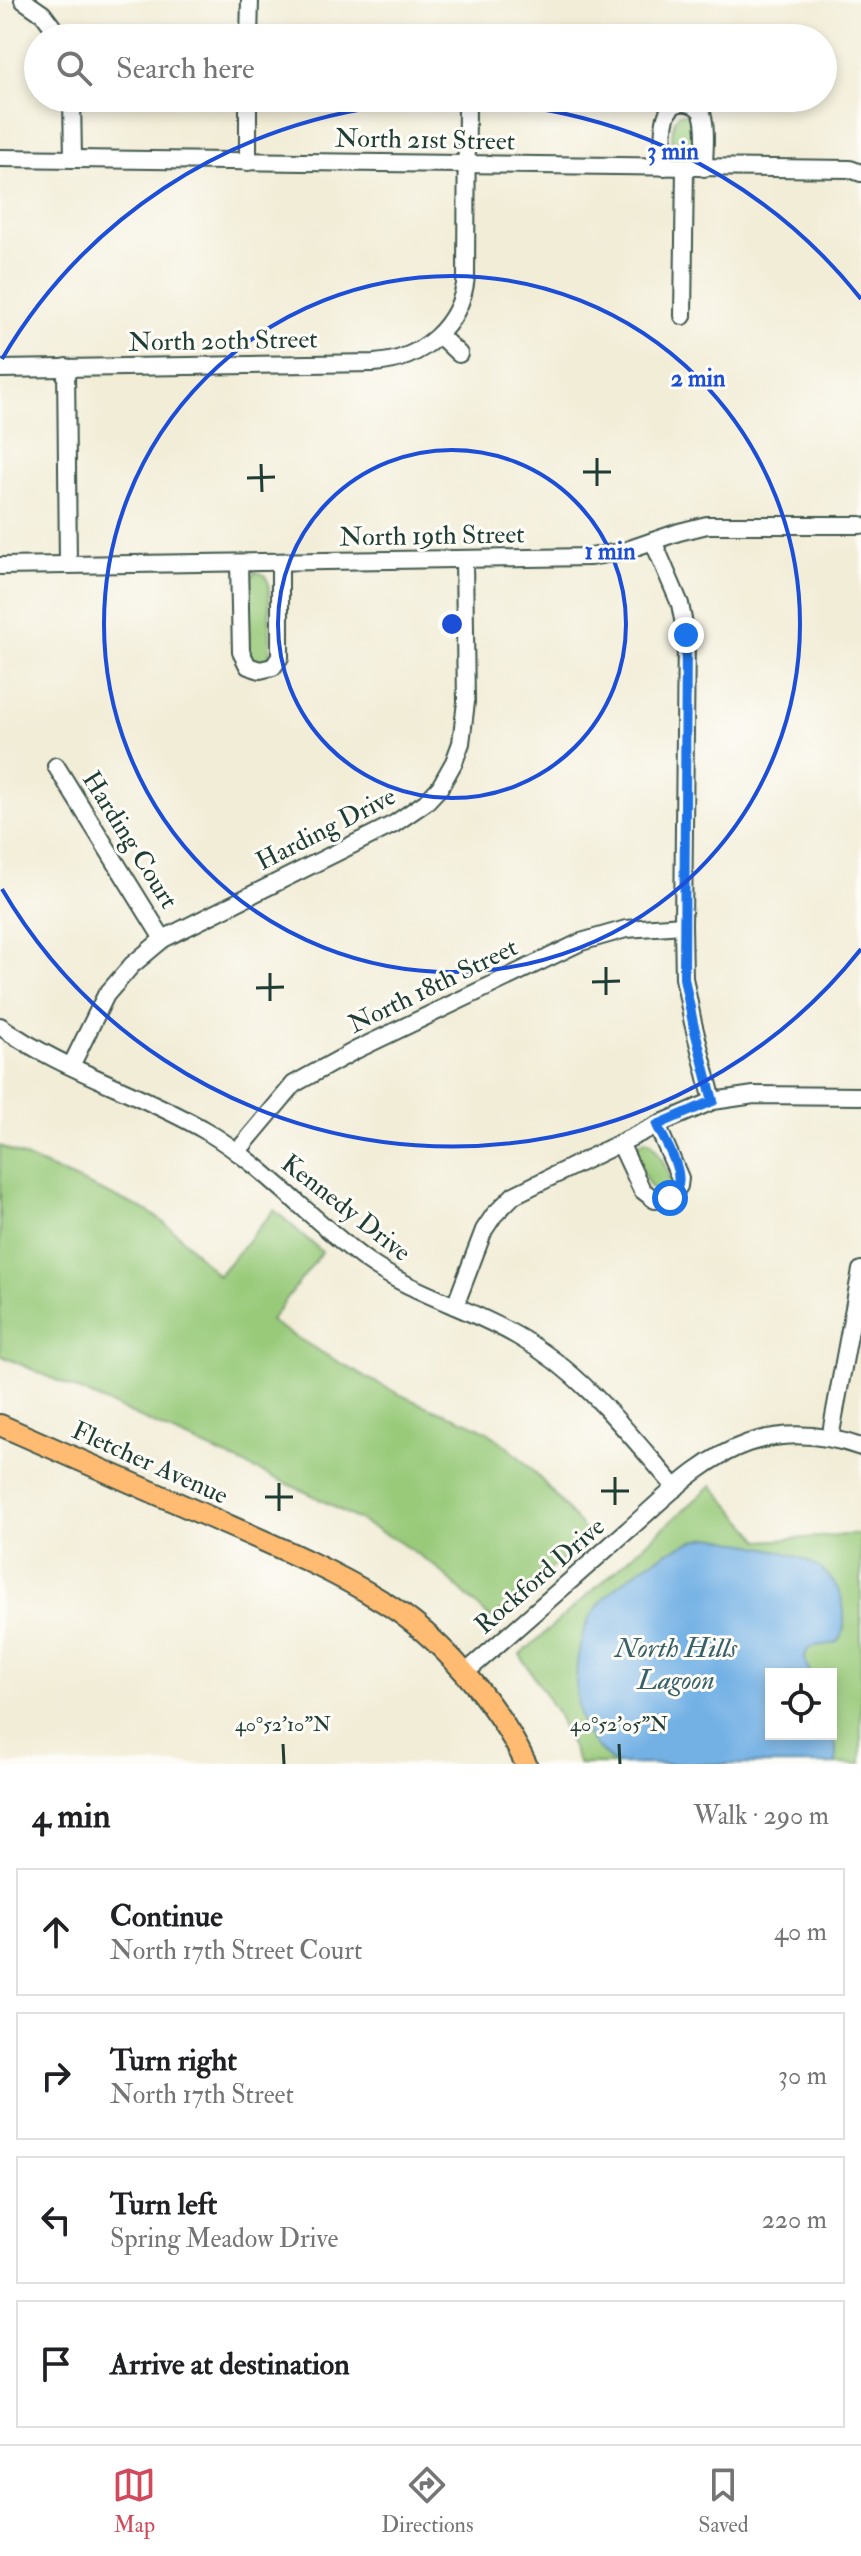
<!DOCTYPE html>
<meta charset="utf-8">
<style>
body{margin:0;font-family:"IM FELL Double Pica",serif;background:#f6f6f6;color:#202124}
.controls{position:absolute;right:24px;bottom:24px;display:grid;overflow:hidden;border-radius:0px;box-shadow:0 4px 12px #0003}
.controls button{width:72px;height:72px;display:grid;place-items:center;padding:0;border:0;border-bottom:2px solid #e0e0e0;background:#fff;color:#202124;font:40px sans-serif}
.stop{position:absolute;width:24px;height:24px;margin:-18px;border:6px solid #1a73e8;border-radius:50%;background:#fff}
.stop.end{background:#1a73e8;border-color:#fff;box-shadow:0 2px 8px #0008}
.list{margin:0;padding:0;list-style:none}
h2{display:flex;justify-content:space-between;align-items:center;height:104px;margin:0;padding:0 32px;font-size:34px}
h2 small{font-size:26px;font-weight:400;color:#757577}
.list li{display:grid;grid-template-columns:52px 1fr auto;gap:24px;align-items:center;box-sizing:border-box;height:128px;margin:0 16px 16px;padding:0 16px;border:2px solid #e0e0e0;border-radius:0px}
.list b{display:block;font-size:30px;white-space:nowrap}
.list p{margin:0;font-size:26px;white-space:nowrap;color:#757577}
.list em{font-size:26px;font-style:normal;color:#757577}
.icon{flex:none;width:44px;height:44px;fill:none;stroke:currentColor;stroke-width:2;stroke-linecap:round;stroke-linejoin:round}
.map{position:relative;flex:none;width:861px;height:1764px;overflow:hidden}
.search{position:absolute;background:#fff;box-shadow:0 4px 12px #0003;left:24px;right:24px;top:24px;height:88px;display:flex;align-items:center;gap:20px;box-sizing:border-box;padding:0 28px;border-radius:44px;color:#757577;font-size:30px}
.sheet{height:680px;background:#fff}
nav{display:flex;justify-content:space-around;align-items:center;box-sizing:border-box;height:112px;border-top:2px solid #e0e0e0;background:#fff;font-size:22px;color:#757577}
nav a{display:grid;justify-items:center;gap:4px}
nav .on{color:#d1495b}
.map>svg:first-child{display:block}
</style>
<div class="map">
<svg width="861" height="1764" viewBox="0 0 861 1764">
<rect width="100%" height="100%" fill="#fdfcf7"/>
<filter id="ink" filterUnits="userSpaceOnUse"><feTurbulence type="fractalNoise" baseFrequency=".0125" numOctaves="2"/><feDisplacementMap in="SourceGraphic" scale="16" xChannelSelector="R" yChannelSelector="G"/><feConvolveMatrix kernelMatrix="1 2 1 2 8 2 1 2 1" color-interpolation-filters="sRGB"/></filter>
<filter id="wash" filterUnits="userSpaceOnUse"><feTurbulence type="fractalNoise" baseFrequency=".006" numOctaves="4" result="noise"/><feDisplacementMap in="SourceGraphic" scale="32" xChannelSelector="R" yChannelSelector="G"/><feGaussianBlur stdDeviation="1.8" result="paint"/><feColorMatrix in="noise" values="0 0 0 0 0 0 0 0 0 0 0 0 0 0 0 0 0 1.4 0 .05"/><feComposite in="paint" operator="in"/></filter>
<g filter="url(#wash)">
<rect width="100%" height="100%" fill="#f2edd7"/>
<!-- green -->
<g fill="#99ca7a" stroke="#5c8457" stroke-width="2" fill-rule="evenodd">
<path d="M688,113C698,122 696,142 693,154L684,159L675,155C671,143 670,122 679,114Z"/>
<path d="M256,572L265,575L269,584L270,652L267,661L262,663L254,662L248,653L247,581Z"/>
<path d="M645,1140L651,1142C660,1154 670,1172 670,1186L665,1192C659,1192 657,1193 653,1189C645,1182 635,1154 637,1145Z"/>
<path d="M0,1146L148,1211L177,1233L218,1276L274,1210L322,1252L270,1321C316,1350 364,1378 414,1401C439,1413 469,1419 492,1435C530,1461 559,1502 590,1536L491,1619L435,1566L396,1540L310,1494L0,1355Z"/>
<path d="M712,1485L761,1541L861,1534V1764H579L556,1711L520,1655ZM771,1674H831V1734H771Z"/>
</g>
<!-- water -->
<path fill="#73b1e5" stroke="#49778c" stroke-width="2" d="M709,1537C724,1538 738,1543 752,1545C792,1553 842,1564 844,1614C844,1621 845,1632 841,1638C833,1650 815,1640 807,1651C802,1659 808,1667 811,1674H771V1734H831V1724L836,1748V1764H615C604,1753 593,1746 586,1732C578,1718 577,1700 576,1684C576,1662 580,1632 593,1613C615,1581 671,1544 709,1537Z"/>
</g>
<g filter="url(#ink)">
<g fill="none" stroke-linecap="round" stroke-linejoin="round">
<defs>
<g id="minor">
<path d="M23,0L43,14L61,38"/>
<path d="M249,38L250,0"/>
<path d="M72,98L73,159"/>
<path d="M0,158L850,169L861,173"/>
<path d="M248,162V98"/>
<path d="M664,167C664,148 656,94 691,104C697,106 702,111 703,117C707,132 704,152 704,168"/>
<path d="M683,316L685,167"/>
<path d="M439,335L459,354"/>
<path d="M66,367L68,565"/>
<path d="M0,369L374,363C422,360 461,326 466,277L467,98"/>
<path d="M653,541L680,604L686,635L683,925L684,978L693,1023L713,1101"/>
<path d="M239,563L241,652L248,666L260,670L273,667L280,657V563"/>
<path d="M0,566L590,557L624,551L679,532L707,525H861"/>
<path d="M56,766L163,939"/>
<path d="M0,1026C63,1071 140,1092 206,1131C265,1166 311,1220 367,1261C413,1294 470,1308 519,1337C583,1373 628,1433 676,1488"/>
<path d="M71,1066L106,995L132,965L163,939L394,824L426,802L440,787L454,762L461,743L466,702L464,559"/>
<path d="M620,1143L642,1190L655,1200L670,1198L679,1186L680,1178L657,1125"/>
<path d="M237,1152L294,1084L356,1050L581,942L626,929L683,925"/>
<path d="M455,1306L484,1230L494,1215L514,1195L657,1125L713,1101L754,1095L861,1096"/>
<path d="M830,1438L861,1270"/>
<path d="M465,1673C517,1628 569,1582 621,1536C660,1503 698,1460 748,1443C785,1431 824,1434 861,1447"/>
</g>
<path id="major" d="M0,1425C69,1455 138,1486 207,1516C266,1542 327,1567 382,1601C440,1636 497,1703 526,1764"/>
</defs>
<!-- minor casing -->
<use href="#minor" stroke="#3f574c" stroke-width="20"/>
<!-- major casing -->
<use href="#major" stroke="#3f574c" stroke-width="24"/>
<!-- minor -->
<use href="#minor" stroke="#fff" stroke-width="16"/>
<!-- major -->
<use href="#major" stroke="#ffbb71" stroke-width="20"/>
</g>
</g>
<g fill="none" stroke-linecap="round" stroke-linejoin="round" filter="url(#ink)">
<!-- route -->
<path stroke="#1a73e8" stroke-width="10" d="M670,1198C692,1180 666,1145 657,1125L713,1101L693,1023L684,978L686,635"/>
</g>
<!-- ticks -->
<path fill="none" stroke="#1f3d34" stroke-width="3" d="M597,458V486M261,464L262,492M583,472H611M247,478L275,477M606,967V995M270,973V1001M592,982L620,981M256,988L284,987M615,1477V1505M279,1483V1511M601,1491H629M265,1497H293M283,1744L284,1764M619,1744L620,1764"/>
<!-- distance rings -->
<g fill="none" stroke="#1d4ed8" stroke-width="4">
<circle cx="452" cy="624" r="174"/>
<circle cx="452" cy="624" r="348"/>
<path d="M861 949A522 522 0 0 1 2 889M2 359A522 522 0 0 1 861 299"/>
</g>
<g text-anchor="middle" dominant-baseline="central" stroke-width="6" stroke-linejoin="round" paint-order="stroke">
<!-- street labels -->
<g font-size="26" fill="#1f3d34" stroke="#fdfcf7">
<text transform="translate(425 140) rotate(1)">North 21st Street</text>
<text transform="translate(223 341) rotate(-1)">North 20th Street</text>
<text transform="translate(432 536) rotate(-1)">North 19th Street</text>
<text transform="translate(326 829) rotate(-27)">Harding Drive</text>
<text transform="translate(130 840) rotate(58)">Harding Court</text>
<text transform="translate(433 986) rotate(-26)">North 18th Street</text>
<text transform="translate(346 1208) rotate(38)">Kennedy Drive</text>
<text transform="translate(150 1463) rotate(24)">Fletcher Avenue</text>
<text transform="translate(540 1576) rotate(-41)">Rockford Drive</text>
</g>
<!-- water labels -->
<g font-size="28" font-style="italic" fill="#386069" stroke="#fdfcf7">
<text x="676" y="1648">North Hills<tspan x="676" dy="32">Lagoon</tspan></text>
</g>
</g>
<g font-size="20" text-anchor="middle" fill="#1f3d34" stroke="#fdfcf7" stroke-width="6" stroke-linejoin="round" paint-order="stroke">
<text x="283" y="1731">40°52'10"N</text>
<text x="619" y="1731">40°52'05"N</text>
</g>
<circle cx="452" cy="624" r="12" fill="#1d4ed8" stroke="#fdfcf7" stroke-width="4"/>
<g font-size="24" text-anchor="middle" font-weight="bold" fill="#1d4ed8" stroke="#fdfcf7" stroke-width="6" stroke-linejoin="round" paint-order="stroke">
<text x="673" y="159">3 min</text>
<text x="698" y="386">2 min</text>
<text x="610" y="559">1 min</text>
</g>
</svg>
<div class="controls">
<button><svg class="icon" aria-label="locate" viewBox="0 0 24 24"><circle cx="12" cy="12" r="6"/><path d="M12 2v4M12 18v4M2 12h4M18 12h4"/></svg></button>
</div>
<div class="stop" style="left:670px;top:1198px"></div>
<div class="stop end" style="left:686px;top:635px"></div>
<div class="search"><svg class="icon" aria-label="search" viewBox="0 0 24 24"><circle cx="10" cy="10" r="6"/><path d="M15 15l6 6"/></svg>Search here</div>
</div>
<section class="sheet">
<h2>4 min<small>Walk · 290 m</small></h2>
<ul class="list">
<li><svg class="icon" aria-label="ahead" viewBox="0 0 24 24"><path d="M12 20V5M6 11l6-6 6 6"/></svg><div><b>Continue</b><p>North 17th Street Court</p></div><em>40 m</em></li>
<li><svg class="icon" aria-label="right" viewBox="0 0 24 24"><path d="M7 20v-9h11M14 6l5 5-5 5"/></svg><div><b>Turn right</b><p>North 17th Street</p></div><em>30 m</em></li>
<li><svg class="icon" aria-label="left" viewBox="0 0 24 24"><path d="M17 20v-9H6M10 6l-5 5 5 5"/></svg><div><b>Turn left</b><p>Spring Meadow Drive</p></div><em>220 m</em></li>
<li><svg class="icon" aria-label="arrive" viewBox="0 0 24 24"><path d="M6 21V4h12l-3 4 3 4H6"/></svg><div><b>Arrive at destination</b></div></li>
</ul>
</section>
<nav>
<a class="on"><svg class="icon" aria-label="map" viewBox="0 0 24 24"><path d="M3 6l6-2 6 2 6-2v14l-6 2-6-2-6 2zM9 4v14M15 6v14"/></svg>Map</a>
<a><svg class="icon" aria-label="directions" viewBox="0 0 24 24"><path d="M12 3l9 9-9 9-9-9zM9 14v-3h6M13 9l2 2-2 2"/></svg>Directions</a>
<a><svg class="icon" aria-label="saved" viewBox="0 0 24 24"><path d="M7 4h10v16l-5-4-5 4z"/></svg>Saved</a>
</nav>
